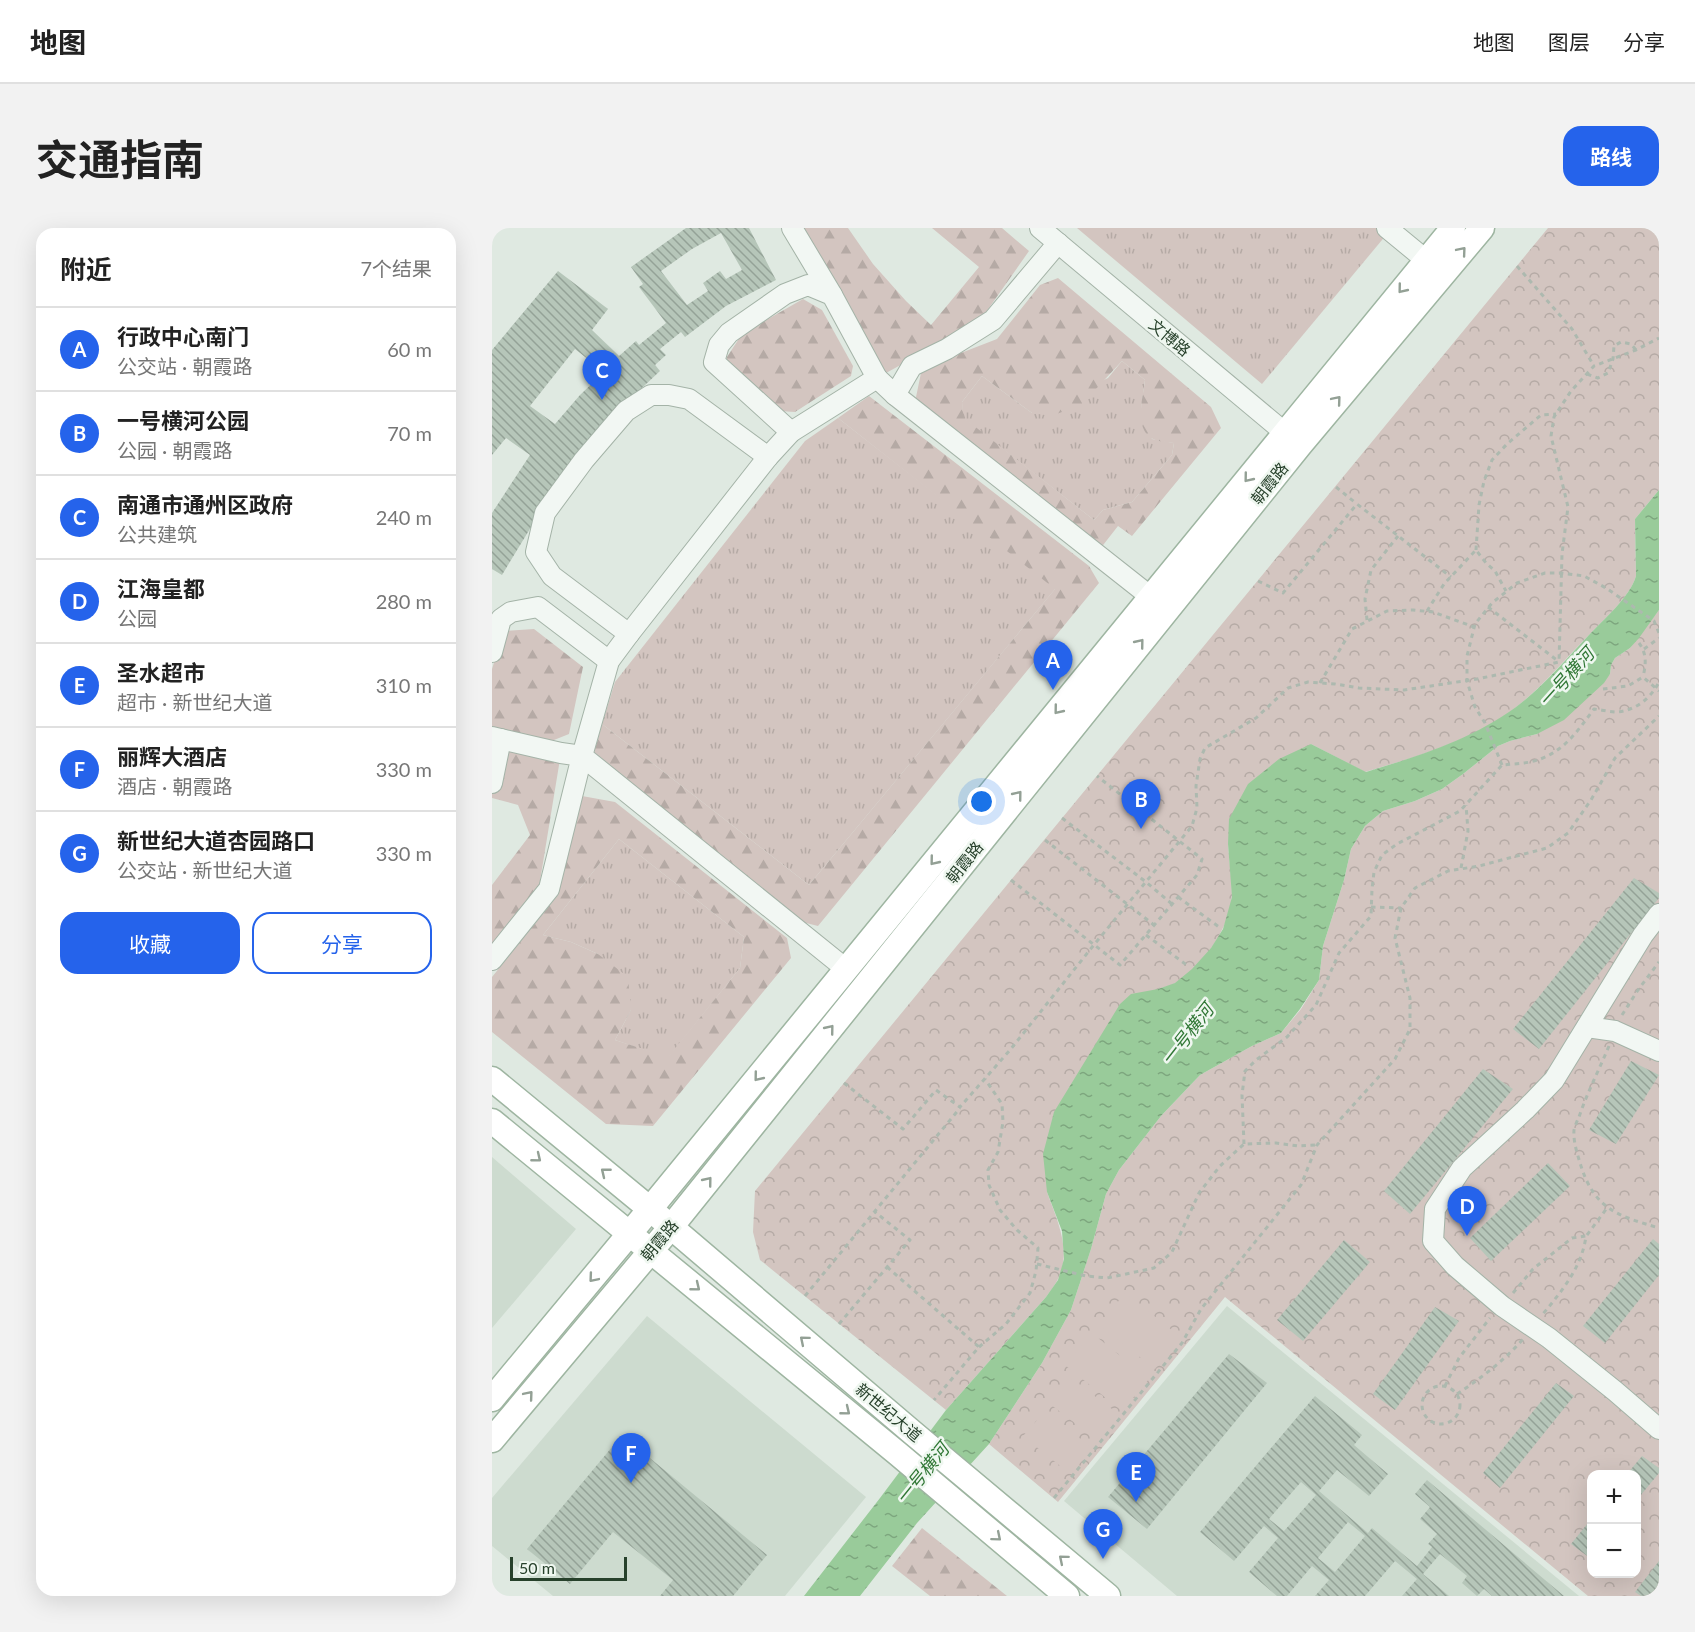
<!DOCTYPE html>
<html lang="zh">
<meta charset="utf-8">
<style>
body{margin:0;font-family:Lato,"Noto Sans SC",sans-serif;background:#f2f2f2;color:#222}
.controls{position:absolute;right:18px;bottom:18px;display:grid;overflow:hidden;border-radius:12px;box-shadow:0 6px 24px #0002}
.controls button{width:54px;height:54px;display:grid;place-items:center;padding:0;border:0;border-bottom:2px solid #e0e0e0;background:#fff;color:#222;font:30px sans-serif}
.scale{position:absolute;left:18px;bottom:15px;width:117px;box-sizing:border-box;padding-left:6px;border:3px solid #27412b;border-top:0;font-size:16px;line-height:21px;white-space:nowrap;color:#27412b;-webkit-text-stroke:4px #eff7f0;paint-order:stroke}
.you{position:absolute;left:490px;top:574px;width:21px;height:21px;margin:-15px;border:4px solid #fff;border-radius:50%;background:#1a73e8;box-shadow:0 0 0 9px #1a73e833}
.badge{display:grid;place-items:center;width:39px;height:39px;border-radius:50%;background:#2563eb;color:#fff;font-size:20px;font-weight:700}
.pin{position:absolute;translate:-50% -50px;filter:drop-shadow(0 2px 3px #0008)}
.pin::after{content:'';position:absolute;top:32px;width:21px;height:18px;background:inherit;clip-path:polygon(0 0,100% 0,50% 100%)}
.list{margin:0;padding:0;list-style:none}
h2{display:flex;justify-content:space-between;align-items:center;height:78px;margin:0;padding:0 24px;font-size:26px}
h2 small{font-size:20px;font-weight:400;color:#767676}
.list li{display:grid;grid-template-columns:39px 1fr auto;gap:18px;align-items:center;box-sizing:border-box;height:84px;padding:0 24px;border-top:2px solid #e0e0e0}
.list b{display:block;font-size:22px;white-space:nowrap}
.list p{margin:0;font-size:20px;white-space:nowrap;color:#767676}
.list em{font-size:20px;font-style:normal;color:#767676}
.actions{display:flex;gap:12px;padding:18px 24px}
.actions a{flex:1;padding:14px 0;border:2px solid #2563eb;border-radius:18px;text-align:center;font-size:21px;color:#2563eb}
.actions .main{background:#2563eb;color:#fff}
.map{position:relative;flex:none;width:1167px;height:1368px;overflow:hidden;border-radius:18px}
header{display:flex;align-items:center;gap:36px;box-sizing:border-box;height:84px;padding:0 30px;background:#fff;border-bottom:2px solid #e0e0e0}
header strong{font-size:28px}
nav{display:flex;gap:33px;margin-inline-start:auto;font-size:21px}
.intro{display:flex;align-items:center;justify-content:space-between;box-sizing:border-box;height:144px;padding:0 36px}
h1{margin:0;font-size:42px}
.button{padding:15px 27px;border-radius:18px;background:#2563eb;color:#fff;font-size:21px;font-weight:700}
main{display:flex;gap:36px;padding:0 36px}
aside{flex:1;background:#fff;border-radius:18px;box-shadow:0 6px 24px #0002}
.map>svg:first-child{display:block}
</style>
<header>
<strong>地图</strong>
<nav><a>地图</a><a>图层</a><a>分享</a></nav>
</header>
<div class="intro"><h1>交通指南</h1><a class="button">路线</a></div>
<main>
<aside>
<h2>附近<small>7个结果</small></h2>
<ul class="list">
<li><span class="badge">A</span><div><b>行政中心南门</b><p>公交站 · 朝霞路</p></div><em>60 m</em></li>
<li><span class="badge">B</span><div><b>一号横河公园</b><p>公园 · 朝霞路</p></div><em>70 m</em></li>
<li><span class="badge">C</span><div><b>南通市通州区政府</b><p>公共建筑</p></div><em>240 m</em></li>
<li><span class="badge">D</span><div><b>江海皇都</b><p>公园</p></div><em>280 m</em></li>
<li><span class="badge">E</span><div><b>圣水超市</b><p>超市 · 新世纪大道</p></div><em>310 m</em></li>
<li><span class="badge">F</span><div><b>丽辉大酒店</b><p>酒店 · 朝霞路</p></div><em>330 m</em></li>
<li><span class="badge">G</span><div><b>新世纪大道杏园路口</b><p>公交站 · 新世纪大道</p></div><em>330 m</em></li>
</ul>
<div class="actions"><a class="main">收藏</a><a>分享</a></div>
</aside>
<div class="map">
<svg width="1167" height="1368" viewBox="0 0 1167 1368">
<defs>
<pattern id="grass-tufts" width="24" height="20" patternUnits="userSpaceOnUse" patternTransform="scale(1.5)"><rect width="24" height="20" fill="#d3c5c0"/><path d="M3 7l-1-3M5 7V3M7 7l1-3M15 17l-1-3M17 17v-4M19 17l1-3" fill="none" stroke="#b5aaa5"/></pattern>
<pattern id="forest-firs" width="22" height="20" patternUnits="userSpaceOnUse" patternTransform="scale(1.5)"><rect width="22" height="20" fill="#d3c5c0"/><path d="M5 1l3.5 6h-7zM16 11l3.5 6h-7z" fill="#b5aaa5"/></pattern>
<pattern id="park-crowns" width="20" height="18" patternUnits="userSpaceOnUse" patternTransform="scale(1.5)"><rect width="20" height="18" fill="#d3c5c0"/><path d="M2 6a3 3 0 1 1 6 0M12 15a3 3 0 1 1 6 0" fill="none" stroke="#b5aaa5"/></pattern>
<pattern id="water-ripples" width="26" height="14" patternUnits="userSpaceOnUse" patternTransform="scale(1.5)"><rect width="26" height="14" fill="#99cb9a"/><path d="M2 4q2-2 4 0t4 0M15 11q2-2 4 0t4 0" fill="none" stroke="#7da67e"/></pattern>
<pattern id="building-back-hatch" width="6" height="6" patternUnits="userSpaceOnUse" patternTransform="scale(1.5)"><rect width="6" height="6" fill="#b6c6b9"/><path d="M-1 5l2 2M0 0l6 6M5-1l2 2" fill="none" stroke="#94a297"/></pattern>
</defs>
<rect width="100%" height="100%" fill="#dfe9e1"/>
<!-- built -->
<g fill="#cddbcf">
<path d="M0,929L84,1001L0,1100Z"/>
<path d="M735,1078L1087,1368H685L572,1273Z"/>
<path d="M155,1088L374,1269L293,1368H61L0,1318V1270Z"/>
</g>
<!-- grass -->
<g fill="url(#grass-tufts)">
<path d="M585,0H900L770,156Z"/>
<path d="M630,133L653,152L649,181L660,211L682,215L680,227L640,274L611,282L602,292L471,190L470,174L490,148L540,185L616,150Z"/>
<path d="M346,190L564,360L317,657L110,496L123,454L313,213Z"/>
<path d="M127,611L252,709L248,740L176,830L123,812L139,782L106,726L79,714L51,707Z"/>
</g>
<!-- forest -->
<g fill="url(#forest-firs)" fill-rule="evenodd">
<path d="M300,0H356L381,36L414,73L439,97L487,39L440,0H510L537,23L492,87L452,113L385,150Z"/>
<path d="M566,50L719,179L729,200L640,308L626,298L608,321L423,174L429,145L456,130L505,111L548,57ZM630,133L653,152C651,170 642,198 659,210C665,214 676,214 682,215L680,227L640,274L611,282L602,292L472,190L470,174L490,148L540,185L559,188L589,177Z"/>
<path d="M311,71L330,82L361,138L359,148L303,184L287,183L234,137L235,129L250,106Z"/>
<path d="M377,168L597,338L607,355L326,698L310,694L101,528L110,496L317,657L563,361L346,190Z"/>
<path d="M42,401L91,439L77,506L57,514L0,499V441L12,403Z"/>
<path d="M0,509L69,525L47,659L0,716V657L38,607L26,577L0,570Z"/>
<path d="M90,568L123,574L295,710L299,730L161,898L114,896L0,804V749L66,667ZM127,611L252,709L248,740L176,829L123,812L139,782L136,749L106,726L79,714L51,707Z"/>
<path d="M430,1300L515,1368H438L400,1338Z"/>
</g>
<!-- park -->
<g fill="url(#park-crowns)" fill-rule="evenodd">
<path d="M1056,0H1167V262L1143,291L1144,348C1138,369 1111,392 1096,408C1073,431 1053,456 1028,476C984,512 927,528 873,544L819,516L736,616C737,633 740,650 740,667C739,698 710,740 684,755C678,758 671,759 666,761L555,964C565,992 581,1024 565,1053C562,1058 558,1064 554,1069L454,1182L268,1032L261,1004L263,963Z"/>
<path d="M1167,382V1368H1096L733,1069L566,1274L497,1216L550,1135L579,1082L599,1021L614,966L627,942L669,888L708,847L760,818L789,805L809,781L827,752L831,718L852,652L859,621L873,598L891,583L923,573L950,561L971,546L1006,518L1018,513L1045,506L1118,446L1119,437L1123,430L1138,420ZM1100,1246H1144V1346H1100Z"/>
</g>
<!-- pitch -->
<g fill="#d3c5c0">
<path d="M633,1065L690,1110L663,1141L607,1097Z"/>
<path d="M600,1105L657,1151L630,1183L573,1137Z"/>
<path d="M580,1151L628,1187L606,1213L558,1176Z"/>
<path d="M553,1183L601,1221L578,1246L531,1208Z"/>
</g>
<!-- water -->
<path fill="url(#water-ripples)" d="M1167,262V382L1147,410L1138,420L1123,430L1119,437L1118,446L1112,455L1072,492L1045,506L1018,513L1006,518L971,546L950,561L923,573L891,583L873,598L859,621L852,652L831,718L827,752L808,781L789,805L760,818L708,847L669,888L627,942L614,966L599,1021L579,1082L550,1135L497,1216L425,1295L368,1368H312L388,1270L454,1182L554,1069L566,1052L572,1031L570,1003L555,964L551,926L562,884L628,776L639,766L666,761L683,755L700,741L719,720L731,701L740,669L736,616L737,591L756,556L787,531L819,516L874,544C926,528 979,512 1024,479C1051,459 1073,432 1096,408C1111,392 1138,369 1144,348L1143,291Z"/>
<!-- building -->
<g fill="url(#building-back-hatch)" fill-rule="evenodd">
<path d="M194,0H257L284,52L234,78L193,109L189,104L168,121L174,127L163,137L168,143L119,189L64,258L10,347L0,341V285L38,227L14,210L0,227V122L66,43L116,81L100,102L127,128L144,113L147,117L174,95L147,59L151,56L139,39ZM229,5L250,42L234,51L228,43L211,55L216,63L195,77L169,43L200,21ZM83,121L112,144L88,167L63,196L38,178Z"/>
<path d="M1142,650L1167,665V670L1047,821L1021,801Z"/>
<path d="M1139,833L1167,847L1124,916L1097,902Z"/>
<path d="M991,841L1021,861L918,986L892,963Z"/>
<path d="M1056,935L1078,958L999,1033L978,1010Z"/>
<path d="M1161,1011L1167,1016V1047L1113,1115L1091,1098Z"/>
<path d="M852,1012L878,1034L811,1113L785,1092Z"/>
<path d="M943,1079L967,1093L903,1182L881,1166Z"/>
<path d="M737,1126L775,1155L655,1301L616,1269Z"/>
<path d="M1064,1155L1082,1168L1008,1260L991,1245Z"/>
<path d="M823,1168L870,1207L862,1217L896,1246L877,1268L845,1242L827,1263L876,1305L880,1300L925,1338L940,1319L936,1316L945,1306L928,1291L938,1279L923,1266L935,1252L1072,1368H1000L992,1361L985,1368L970,1355L975,1348L948,1326L931,1346L957,1368H910L925,1351L903,1333L873,1368H823L837,1352L820,1338L795,1368H785L757,1344L786,1310L772,1298L742,1333L708,1304ZM809,1254L824,1267L792,1303L777,1291ZM856,1294L873,1308L843,1344L826,1330Z"/>
<path d="M130,1207L275,1327L241,1368H168L181,1352L121,1304L78,1356L35,1321Z"/>
<path d="M1150,1228L1167,1240V1245L1144,1273V1246H1135Z"/>
<path d="M1100,1290V1329L1098,1330L1079,1316Z"/>
<path d="M1167,1333V1368H1149L1143,1364Z"/>
</g>
<g fill="none" stroke-linecap="round" stroke-linejoin="round">
<defs>
<g id="minor">
<path d="M300,0L340,67"/>
<path d="M548,0L804,214"/>
<path d="M895,0L946,42"/>
<path d="M403,167L420,138L455,121L501,92L566,15"/>
<path d="M299,204L222,134L227,117L237,105L293,66L316,57L340,67L385,150"/>
<path d="M137,406L276,229"/>
<path d="M0,424L9,391L19,384L46,379L117,433"/>
<path d="M0,509L69,525L90,528L57,661L0,732"/>
<path d="M0,555L9,511"/>
<path d="M1167,686L1151,707L1062,852L1033,882L970,940L943,981L941,1013L963,1038L1010,1078L1057,1110L1123,1163L1167,1201"/>
<path d="M354,741L90,528L117,433L137,406L60,348L44,324L53,285L92,232L134,183L159,167H177L197,171L276,229L299,204L385,150L403,167L659,369"/>
<path d="M1095,799L1123,803L1167,823"/>
</g>
<g id="major">
<path d="M0,851L158,981L421,1205L616,1368"/>
<path d="M0,893L405,1225L575,1368"/>
<path d="M0,1171L158,981L961,0"/>
<path d="M0,1212L179,999L808,217L990,0"/>
</g>
</defs>
<!-- minor casing -->
<use href="#minor" stroke="#a4b3a7" stroke-width="22"/>
<!-- major casing -->
<use href="#major" stroke="#9eb5a1" stroke-width="27"/>
<!-- path -->
<g stroke="#adb9af" stroke-width="3" stroke-dasharray="4.5 4.5" stroke-linecap="butt">
<path d="M1025,38L1080,101L1102,138"/>
<path d="M1095,146L1106,150L1116,145L1121,131L1122,118L1129,114L1139,116L1144,122"/>
<path d="M844,259L865,276"/>
<path d="M984,322L987,277L992,253L1000,232L1015,216L1049,187L1064,186"/>
<path d="M766,353L791,365L865,276L959,349"/>
<path d="M996,379L1066,433"/>
<path d="M935,383L952,356L984,322L994,335L1003,343L1014,363"/>
<path d="M875,392L873,371L879,342L906,308"/>
<path d="M1147,415C1155,426 1154,436 1151,449"/>
<path d="M1152,421L1167,410"/>
<path d="M828,455L860,401L895,383L921,382L941,384L982,399"/>
<path d="M1111,461L1136,458L1151,449L1167,463"/>
<path d="M1010,537L993,495L983,479L975,453V428L983,396L1000,375L1025,355L1053,345H1069L1092,348L1114,360L1162,393L1167,405"/>
<path d="M570,590L654,654L680,676"/>
<path d="M553,612L662,697"/>
<path d="M969,640L976,603L974,577"/>
<path d="M519,652L628,737L705,647L710,631L605,548"/>
<path d="M686,669L727,699"/>
<path d="M879,679L909,680"/>
<path d="M654,707L696,738"/>
<path d="M1130,787L1146,762L1167,734"/>
<path d="M1117,818C1107,842 1095,865 1087,889C1085,893 1083,898 1082,902C1081,914 1086,928 1089,938C1103,982 1127,988 1167,1000"/>
<path d="M352,855L411,901L444,862L468,879L518,822L601,718L700,598L705,580L704,558L708,531L713,520L764,490L796,460L816,454L843,456L867,460L912,462L985,451L1067,434L1070,326L1076,279L1059,208L1062,189L1079,163L1102,138L1144,122L1167,110"/>
<path d="M752,916L750,867L753,843L764,832L795,809L824,777L847,725L879,688L880,661L882,644L890,627L905,616L968,583L1010,537C1019,536 1029,536 1038,534C1070,527 1084,505 1102,481C1110,482 1118,484 1126,484C1144,482 1159,470 1167,454"/>
<path d="M1095,1007L1115,980"/>
<path d="M545,1036L594,1048L615,1050L662,1040L680,1024L707,965L728,938L752,916L784,915L806,918L825,917"/>
<path d="M395,1039L487,1119L442,1172"/>
<path d="M1021,1065L1041,1041L1080,1010L1094,1008C1090,1039 1070,1063 1050,1087"/>
<path d="M313,1068L468,880"/>
<path d="M347,1096L418,1012L383,984"/>
<path d="M487,1119L514,1096L538,1065L544,1043L546,1020L525,1002L508,982L497,957L496,942L506,924L511,894L510,876L493,851"/>
<circle cx="949" cy="1177" r="19"/>
<path d="M953,1158L967,1130L998,1090"/>
<path d="M965,1166C989,1150 1012,1133 1031,1111"/>
<path d="M562,1270L690,1115L709,1081L809,957L825,917L903,831L918,801V770L903,710L909,680L923,660L956,643L987,638L1055,620L1076,605L1099,572L1123,530L1167,488"/>
</g>
<!-- minor -->
<use href="#minor" stroke="#f2f7f3" stroke-width="20"/>
<!-- major -->
<use href="#major" stroke="#fff" stroke-width="24"/>
</g>
<!-- one-way arrows -->
<defs><path id="oneway-chevron" d="M-2-3.5L2.5 0L-2 3.5" fill="none" stroke-width="1.6" stroke-linecap="round" stroke-linejoin="round" transform="scale(1.5)"/></defs>
<g stroke="#93a095">
<use href="#oneway-chevron" transform="translate(970 23) rotate(-50)"/>
<use href="#oneway-chevron" transform="translate(910 61) rotate(129)"/>
<use href="#oneway-chevron" transform="translate(845 172) rotate(-50)"/>
<use href="#oneway-chevron" transform="translate(756 250) rotate(129)"/>
<use href="#oneway-chevron" transform="translate(648 415) rotate(-51)"/>
<use href="#oneway-chevron" transform="translate(566 482) rotate(129)"/>
<use href="#oneway-chevron" transform="translate(526 567) rotate(-51)"/>
<use href="#oneway-chevron" transform="translate(442 633) rotate(129)"/>
<use href="#oneway-chevron" transform="translate(338 801) rotate(-51)"/>
<use href="#oneway-chevron" transform="translate(266 849) rotate(129)"/>
<use href="#oneway-chevron" transform="translate(45 930) rotate(39)"/>
<use href="#oneway-chevron" transform="translate(113 944) rotate(-141)"/>
<use href="#oneway-chevron" transform="translate(216 953) rotate(-51)"/>
<use href="#oneway-chevron" transform="translate(101 1050) rotate(130)"/>
<use href="#oneway-chevron" transform="translate(204 1059) rotate(39)"/>
<use href="#oneway-chevron" transform="translate(312 1112) rotate(-140)"/>
<use href="#oneway-chevron" transform="translate(37 1167) rotate(-50)"/>
<use href="#oneway-chevron" transform="translate(354 1183) rotate(39)"/>
<use href="#oneway-chevron" transform="translate(505 1309) rotate(40)"/>
<use href="#oneway-chevron" transform="translate(571 1331) rotate(-140)"/>
</g>
<g text-anchor="middle" dominant-baseline="central" stroke-width="5" stroke-linejoin="round" paint-order="stroke">
<!-- street labels -->
<g font-size="16" fill="#27412b" stroke="#eff7f0">
<text transform="translate(678 109) rotate(40)">文博路</text>
<text transform="translate(777 255) rotate(-51)">朝霞路</text>
<text transform="translate(472 634) rotate(-51)">朝霞路</text>
<text transform="translate(167 1012) rotate(-50)">朝霞路</text>
<text transform="translate(397 1184) rotate(40)">新世纪大道</text>
</g>
<!-- water labels -->
<g font-size="18" font-style="italic" fill="#307735" stroke="#eff7f0">
<text transform="translate(1074 449) rotate(-48)">一号横河</text>
<text transform="translate(695 806) rotate(-52)">一号横河</text>
<text transform="translate(430 1245) rotate(-51)">一号横河</text>
</g>
</g>
</svg>
<div class="controls">
<button>+</button>
<button>−</button>
</div>
<div class="scale">50 m</div>
<div class="you"></div>
<div class="pin badge" style="left:561px;top:462px">A</div>
<div class="pin badge" style="left:649px;top:601px">B</div>
<div class="pin badge" style="left:110px;top:172px">C</div>
<div class="pin badge" style="left:975px;top:1008px">D</div>
<div class="pin badge" style="left:644px;top:1274px">E</div>
<div class="pin badge" style="left:139px;top:1255px">F</div>
<div class="pin badge" style="left:611px;top:1331px">G</div>
</div>
</main>
